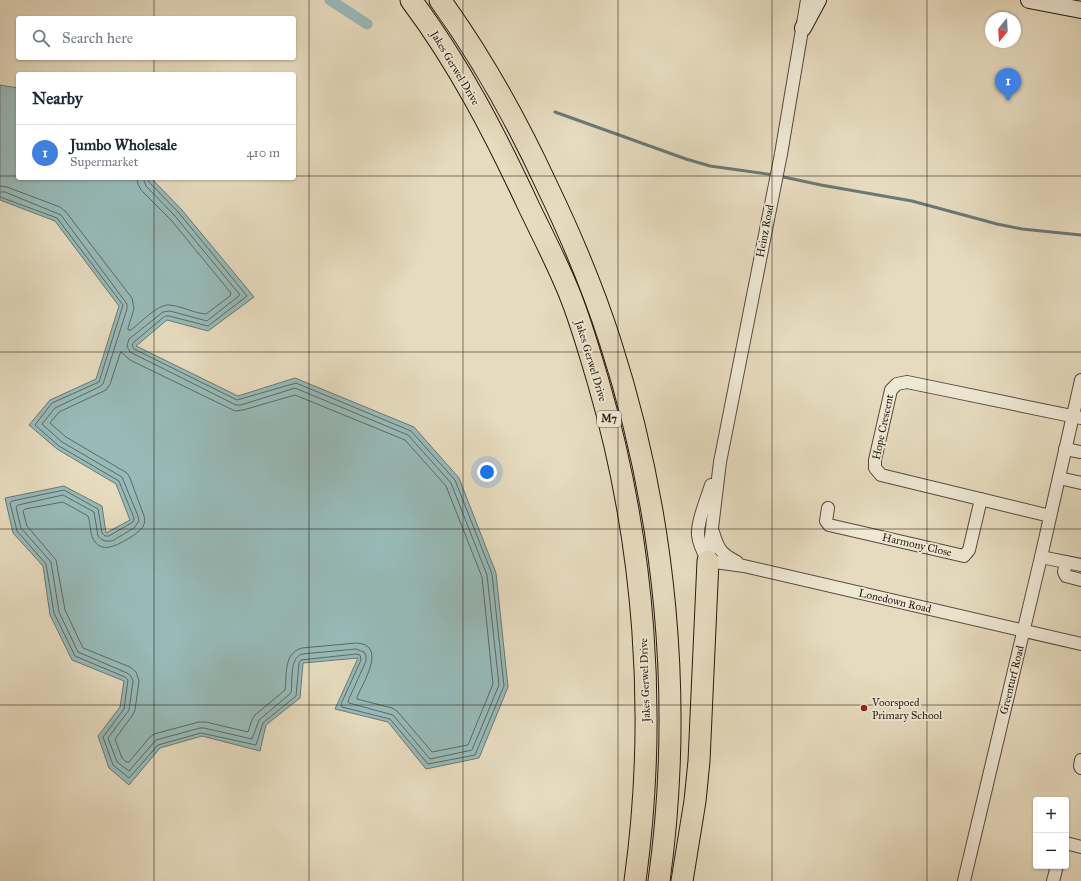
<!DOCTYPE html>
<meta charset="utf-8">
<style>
body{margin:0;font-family:"IM FELL Great Primer",serif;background:#f6f6f7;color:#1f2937}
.controls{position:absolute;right:12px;bottom:12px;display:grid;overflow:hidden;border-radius:4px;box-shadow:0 1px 3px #0004}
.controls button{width:36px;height:36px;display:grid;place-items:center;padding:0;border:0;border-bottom:1px solid #e0e1e3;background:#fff;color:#1f2937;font:20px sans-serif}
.compass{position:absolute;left:985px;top:12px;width:36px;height:36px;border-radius:50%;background:#fff;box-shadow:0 1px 3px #0004;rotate:198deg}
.you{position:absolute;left:487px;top:472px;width:14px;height:14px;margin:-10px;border:3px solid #fff;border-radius:50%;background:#1a73e8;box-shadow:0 0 0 6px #1a73e833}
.badge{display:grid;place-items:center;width:26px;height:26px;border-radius:50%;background:#0f766e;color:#fff;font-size:13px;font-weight:700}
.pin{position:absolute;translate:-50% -33px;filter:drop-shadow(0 1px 2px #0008)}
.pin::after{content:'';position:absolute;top:21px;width:14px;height:12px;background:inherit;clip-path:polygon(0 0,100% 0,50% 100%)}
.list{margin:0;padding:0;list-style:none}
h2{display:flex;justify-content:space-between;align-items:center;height:52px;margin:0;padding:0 16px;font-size:17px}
h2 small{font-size:13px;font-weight:400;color:#747a83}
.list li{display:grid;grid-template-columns:26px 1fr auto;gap:12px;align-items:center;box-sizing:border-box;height:56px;padding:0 16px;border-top:1px solid #e0e1e3}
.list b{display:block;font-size:15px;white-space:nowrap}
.list p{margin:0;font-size:13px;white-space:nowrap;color:#747a83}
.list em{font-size:13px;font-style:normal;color:#747a83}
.icon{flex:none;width:22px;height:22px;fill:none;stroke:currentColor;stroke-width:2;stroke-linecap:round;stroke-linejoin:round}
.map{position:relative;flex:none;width:1081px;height:881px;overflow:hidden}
.search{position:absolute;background:#fff;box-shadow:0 1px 3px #0004;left:16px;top:16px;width:280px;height:44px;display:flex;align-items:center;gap:10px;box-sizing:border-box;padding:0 14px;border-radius:4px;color:#747a83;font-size:15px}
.panel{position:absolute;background:#fff;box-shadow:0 1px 3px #0004;left:16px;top:72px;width:280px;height:108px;border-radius:4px}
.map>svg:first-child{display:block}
</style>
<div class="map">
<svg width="1081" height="881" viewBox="0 0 1081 881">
<rect width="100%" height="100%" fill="#e6dbbe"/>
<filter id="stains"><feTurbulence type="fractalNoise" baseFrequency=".005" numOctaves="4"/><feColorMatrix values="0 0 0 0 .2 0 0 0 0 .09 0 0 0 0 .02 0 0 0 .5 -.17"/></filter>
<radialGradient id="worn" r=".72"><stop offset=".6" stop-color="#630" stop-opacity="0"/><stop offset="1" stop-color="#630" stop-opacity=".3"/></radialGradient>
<!-- water -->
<path fill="#97bab8" stroke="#697974" d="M0,85L18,88V178H151L182,210L254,297L208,331L167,320L136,346L238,396L295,378L414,427L459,478L496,573L508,687L479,758L426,769L388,722L335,709L358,658L303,663L300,698L266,725L260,751L202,736L160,748L129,785L109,768L98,736L120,707L124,681L72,660L50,615L43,566L13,533L5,498L64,486L102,506L106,533L130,520L116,484L57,449L29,425L50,400L96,379L119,306L55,221L0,200Z"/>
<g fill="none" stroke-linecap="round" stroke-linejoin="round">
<!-- shore -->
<g stroke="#5e6963" stroke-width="1">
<path d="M0,186L7,187L60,207L66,212L132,298L134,309L128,328V330H131C140,323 158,304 169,305C182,306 193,313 206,314L230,296L231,293L171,220L141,190L138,184L137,178"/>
<path d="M0,192H5L61,215L127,304V309L103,384L99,387L55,408L42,424L62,442L122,477L138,516L139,521L134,528L112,541H105L101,539L98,536L94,512L63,495L18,505L16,507L21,528L51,562L59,612L78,652L127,673L131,676L133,681L129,710L108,738L117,762L129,771L156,740L200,728H204L252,739L259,720L291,693C293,682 289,658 302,654L356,649L364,652L366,656V661L348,701L349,703L393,715L430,759L472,750L499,685L487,575L451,483L408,435L295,388L241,405H236L130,352L127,346L129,339L163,312L170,311L207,321L240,295L175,216L146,186L143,178"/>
<path d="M0,197L57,218L123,305L99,382L52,403L35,425L59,446L119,481L134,518L133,522L109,536H105L102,533L98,509L64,490L12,501L10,503L17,531L46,564L54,613L75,656L125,677L128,680L124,709L103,737L113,765L129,778L158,745L201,733L256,745L263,723L296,696L299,663L301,660L356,654L360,655L361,660L341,704L342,707L390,719L428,764L475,755L504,686L492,574L455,480L411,431L296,383L237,400L134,349L132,345L134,342L165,316H169L208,326L247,296L179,213L149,182L148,178"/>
<path d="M121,352L130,360L235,411L243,410L295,395L405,440L446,486L482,577L493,684L468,745L432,752L397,711L392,708L357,699V697C363,683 388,644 356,643L302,648C283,653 287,676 285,690L255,715L252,720L248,732L206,722H199L154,734L149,738L129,762H126L122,758L115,739L132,716L135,710L139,681L136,672L130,667L83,648L65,610L56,560L27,526L23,511L25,509L63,502L88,516C91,524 89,536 96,543C99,547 105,548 110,547C117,546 138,534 142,528C145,524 145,520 144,516L130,478L127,473L66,437L50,423L59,412L106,390L110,384Z"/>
</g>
<!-- stream -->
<g stroke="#697974" stroke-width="3">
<path d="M555,112L686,159L710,166L774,175"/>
<path d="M779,176L821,185L912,201L997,224L1022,229L1081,235"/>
</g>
<!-- canal -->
<path stroke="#97bab8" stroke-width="11" d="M330,0L367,24"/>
<defs>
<g id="street">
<path d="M1065,449L1081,452"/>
<path d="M1059,478L1081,483"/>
<path d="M828,508L826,521L829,525L964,556L969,550L981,499"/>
<path d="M1050,516L881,475L875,468V460L891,390L897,384L907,382L1081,418"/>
<path d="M713,532C718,549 721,554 737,562"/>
<path d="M1041,557L1081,565"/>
<path d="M707,559C703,552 699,544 698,535C697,521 707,499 711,485"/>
<path d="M708,561L720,462L781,154L807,0"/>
<path d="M708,561L744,566L1081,644"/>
<path d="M1066,562L1064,572L1066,576L1081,580"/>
<path d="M1081,760L1080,766L1081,768"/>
<path d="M1066,843L1081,847"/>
<path d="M964,881L1041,557L1081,380"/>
<path d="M1053,881L1057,866"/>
</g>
<g id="secondary">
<path d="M1029,0L1081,10"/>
<path d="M803,28L818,0"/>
</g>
<g id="highway">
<path d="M411,0C459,64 495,134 529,207C541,232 554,257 565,283C579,314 588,348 598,381C645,542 658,715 635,881"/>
<path d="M440,0C482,58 517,121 547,186C571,236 593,288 610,341C666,514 684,701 659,881"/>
<path d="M682,881L695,801L699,761L708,561"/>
</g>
</defs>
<!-- street casing -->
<use href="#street" stroke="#55493a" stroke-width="14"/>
<!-- secondary casing -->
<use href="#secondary" stroke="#25180e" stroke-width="18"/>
<!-- highway casing -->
<use href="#highway" stroke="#25180e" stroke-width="23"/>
<!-- street -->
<use href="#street" stroke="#efe8d5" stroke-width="12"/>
<!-- secondary -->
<use href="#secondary" stroke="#efe8d5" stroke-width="16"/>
<!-- highway -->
<use href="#highway" stroke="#e6dbbe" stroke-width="21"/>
</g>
<!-- grid -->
<path fill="none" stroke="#25180e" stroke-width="1" stroke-opacity="0.55" d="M154,0V18M309,0V881M463,0V881M618,0V881M772,0V881M927,0V881M154,58V74M0,176H18M294,176H1081M154,178V881M0,352H1081M0,529H1081M0,705H1081"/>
<!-- markers -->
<circle fill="#8f2418" stroke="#efe8d5" stroke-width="1.5" cx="864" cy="708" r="4"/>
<g text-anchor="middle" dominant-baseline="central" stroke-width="3.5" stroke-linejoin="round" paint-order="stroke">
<!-- shield labels -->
<rect fill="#efe8d5" stroke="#62564a" stroke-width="1" x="597" y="411" width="24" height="16" rx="3"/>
<g font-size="10" font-weight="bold" fill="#25180e">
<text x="609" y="419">M7</text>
</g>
<!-- street labels -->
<g font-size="11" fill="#25180e" stroke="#efe8d5">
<text transform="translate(455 68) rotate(59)">Jakes Gerwel Drive</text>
<text transform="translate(765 231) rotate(-79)">Heinz Road</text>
<text transform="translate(591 361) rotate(73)">Jakes Gerwel Drive</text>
<text transform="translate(883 427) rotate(-78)">Hope Crescent</text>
<text transform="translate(917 545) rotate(13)">Harmony Close</text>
<text transform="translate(895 601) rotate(13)">Lonedown Road</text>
<text transform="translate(645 680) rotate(-92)">Jakes Gerwel Drive</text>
<text transform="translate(1012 680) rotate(-76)">Greenturf Road</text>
</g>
<!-- poi labels -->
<g font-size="11" fill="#25180e" stroke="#efe8d5" text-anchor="start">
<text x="872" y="702">Voorspoed<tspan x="872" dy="13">Primary School</tspan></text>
</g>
</g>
<rect width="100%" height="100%" filter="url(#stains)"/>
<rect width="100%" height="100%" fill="url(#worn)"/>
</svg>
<div class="controls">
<button>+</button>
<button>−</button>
</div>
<svg class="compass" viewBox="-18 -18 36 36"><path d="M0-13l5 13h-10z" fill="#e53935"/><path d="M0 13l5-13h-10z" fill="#747a83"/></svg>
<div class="you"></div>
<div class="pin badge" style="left:1008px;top:101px;background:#3f7fe0">1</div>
<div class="search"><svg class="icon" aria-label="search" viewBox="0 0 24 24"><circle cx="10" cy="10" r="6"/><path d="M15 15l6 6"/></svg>Search here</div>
<section class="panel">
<h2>Nearby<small></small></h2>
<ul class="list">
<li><span class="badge" style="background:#3f7fe0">1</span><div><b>Jumbo Wholesale</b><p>Supermarket</p></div><em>410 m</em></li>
</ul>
</section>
</div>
